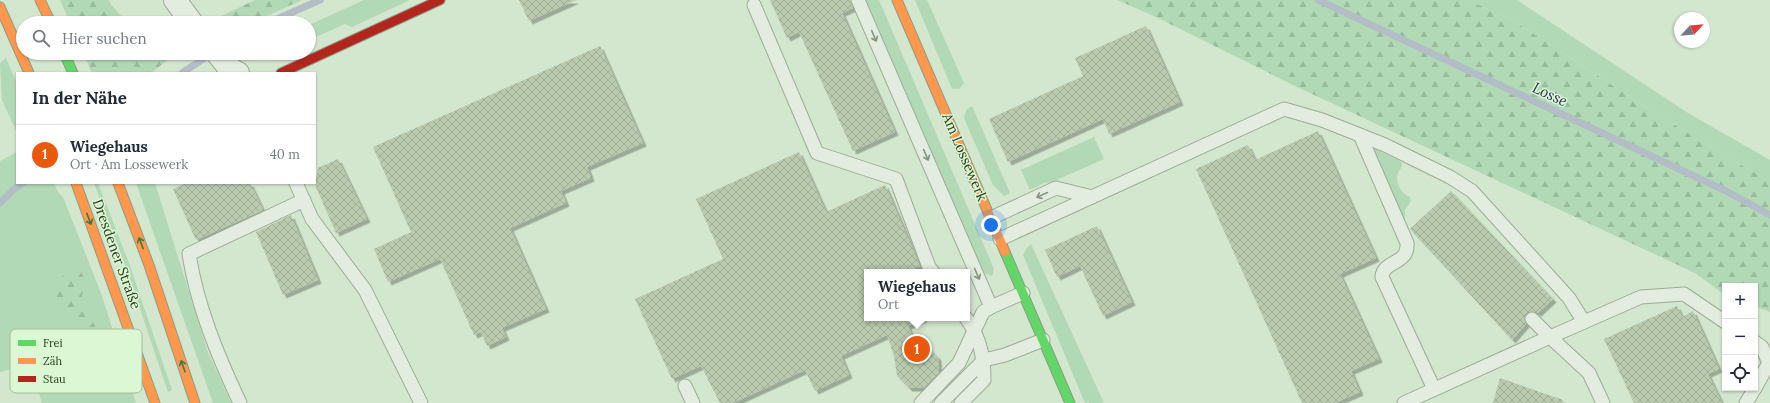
<!DOCTYPE html>
<html lang="de">
<meta charset="utf-8">
<style>
body{margin:0;font-family:Lora,serif;background:#f2f2f3;color:#1f2937}
.controls{position:absolute;right:12px;bottom:12px;display:grid;overflow:hidden;border-radius:0px;box-shadow:0 1px 3px #0004}
.controls button{width:36px;height:36px;display:grid;place-items:center;padding:0;border:0;border-bottom:1px solid #e0e1e3;background:#fff;color:#1f2937;font:20px sans-serif}
.compass{position:absolute;left:1674px;top:12px;width:36px;height:36px;border-radius:50%;background:#fff;box-shadow:0 1px 3px #0004;rotate:64deg}
.you{position:absolute;left:991px;top:225px;width:14px;height:14px;margin:-10px;border:3px solid #fff;border-radius:50%;background:#1a73e8;box-shadow:0 0 0 6px #1a73e833}
.badge{display:grid;place-items:center;width:26px;height:26px;border-radius:50%;background:#ea580c;color:#fff;font-size:13px;font-weight:700}
.pin{position:absolute;translate:-50% -50%;border:2px solid #fff;box-shadow:0 1px 4px #0006}
.popup{position:absolute;left:864px;top:269px;width:106px;height:52px;box-sizing:border-box;display:grid;place-content:center;border-radius:0px;background:#fff;filter:drop-shadow(0 1px 3px #0005);font-size:13px;white-space:nowrap;color:#747a83}
.popup b{font-size:15px;color:#1f2937}
.popup::after{content:'';position:absolute;left:50%;top:100%;margin-left:-8px;border:8px solid transparent;border-top-color:#fff}
.list{margin:0;padding:0;list-style:none}
h2{display:flex;justify-content:space-between;align-items:center;height:52px;margin:0;padding:0 16px;font-size:17px}
h2 small{font-size:13px;font-weight:400;color:#747a83}
.list li{display:grid;grid-template-columns:26px 1fr auto;gap:12px;align-items:center;box-sizing:border-box;height:60px;padding:0 16px;border-top:1px solid #e0e1e3}
.list b{display:block;font-size:15px;white-space:nowrap}
.list p{margin:0;font-size:13px;white-space:nowrap;color:#747a83}
.list em{font-size:13px;font-style:normal;color:#747a83}
.icon{flex:none;width:22px;height:22px;fill:none;stroke:currentColor;stroke-width:2;stroke-linecap:round;stroke-linejoin:round}
.map{position:relative;flex:none;width:1770px;height:403px;overflow:hidden}
.search{position:absolute;background:#fff;box-shadow:0 1px 3px #0004;left:16px;top:16px;width:300px;height:44px;display:flex;align-items:center;gap:10px;box-sizing:border-box;padding:0 14px;border-radius:22px;color:#747a83;font-size:15px}
.panel{position:absolute;background:#fff;box-shadow:0 1px 3px #0004;left:16px;top:72px;width:300px;height:112px;border-radius:0px}
.map>svg:first-child{display:block}
</style>
<div class="map">
<svg width="1770" height="403" viewBox="0 0 1770 403">
<defs>
<pattern id="forest-firs" width="22" height="20" patternUnits="userSpaceOnUse"><rect width="22" height="20" fill="#b1d9b5"/><path d="M5 1l3.5 6h-7zM16 11l3.5 6h-7z" fill="#98bb9b"/></pattern>
<pattern id="building-cross-hatch" width="8" height="8" patternUnits="userSpaceOnUse"><rect width="8" height="8" fill="#b9caae"/><path d="M0 0l8 8M0 8l8-8" fill="none" stroke="#9fae95"/></pattern>
<filter id="shadow"><feDropShadow dx="3.5" dy="3.5" stdDeviation="0" flood-color="#0004"/></filter>
</defs>
<rect width="100%" height="100%" fill="#d3e6ce"/>
<!-- green -->
<g fill="#b1d9b5">
<path d="M364,0H410L352,27L345,24L309,40V25Z"/>
<path d="M866,0H879L994,269L992,276L984,273Z"/>
<path d="M915,0H927L964,83L959,89H952Z"/>
<path d="M1468,0H1517L1688,113L1770,160V181L1739,164L1647,108L1512,20Z"/>
<path d="M6,58L17,84V133L2,100L0,63Z"/>
<path d="M972,106L1010,193L1004,196L993,185L964,118L966,110Z"/>
<path d="M1094,137L1104,159L1052,182L1044,183L1030,190L1021,170Z"/>
<path d="M1375,149L1400,161L1402,164C1402,168 1400,169 1398,173C1395,182 1400,193 1410,197L1411,201L1405,210V221L1403,222L1373,150Z"/>
<path d="M17,152V183H54L58,192L63,197L101,293L136,403H42L30,364L0,372V161Z"/>
<path d="M94,183H98L130,266L172,390L168,392L126,267Z"/>
<path d="M136,183H155L207,350L231,403H213Z"/>
<path d="M1031,244L1104,403H1089V402L1085,403L1023,255L1027,248Z"/>
</g>
<!-- forest -->
<g fill="url(#forest-firs)">
<path d="M60,0H109L112,6L128,23H70Z"/>
<path d="M255,0H302C281,9 237,34 217,18Z"/>
<path d="M1117,0H1468L1512,20L1647,108L1739,164L1770,181V312L1755,306V286H1725V295L1695,273L1295,86L1156,17Z"/>
<path d="M83,53H177L151,73H92Z"/>
<path d="M67,270L81,271L86,283C78,302 81,312 95,325C95,338 93,353 81,362C78,365 71,365 66,367C53,370 48,369 37,361C44,336 63,341 76,325L68,313L55,300L59,280Z"/>
</g>
<g fill="none" stroke-linecap="round" stroke-linejoin="round">
<!-- stream -->
<g stroke="#b3bdc6" stroke-width="7">
<path d="M1318,0L1726,191L1770,215"/>
<path d="M268,23L320,0"/>
<path d="M182,73L212,53"/>
<path d="M0,203L14,189L23,183"/>
</g>
</g>
<!-- building -->
<g fill="url(#building-cross-hatch)" filter="url(#shadow)">
<path d="M519,0H576L529,21Z"/>
<path d="M770,0H850L853,8L842,13L895,132L853,151L799,32L787,38Z"/>
<path d="M1146,26L1180,102L1109,134L1103,119L1008,162L989,119L1083,76L1075,58Z"/>
<path d="M600,46L643,143L587,167L591,178L561,191L566,203L510,228L546,309L502,328L506,337L487,346L481,332L474,335L440,259L388,282L374,249L411,232L373,147Z"/>
<path d="M1318,131L1376,258L1340,274L1379,359L1351,371L1360,392L1335,403H1302L1196,169L1248,145L1255,160Z"/>
<path d="M799,152L826,212L885,185L920,266L906,272H867V318H925L908,326L916,345H926L938,357L939,373L924,388H909L897,376L894,356L887,335L841,356L849,375L815,391L805,370L733,403H720L701,366L672,379L635,299L723,259L696,199Z"/>
<path d="M338,159L367,219L336,233L315,185L318,168Z"/>
<path d="M187,183H250L263,210L196,240L173,189Z"/>
<path d="M1451,191L1553,299L1538,313L1534,311L1527,313L1524,317L1526,324L1512,340L1410,229Z"/>
<path d="M291,215L318,280L283,295L256,232Z"/>
<path d="M1097,226L1132,302L1103,316L1080,266L1057,277L1045,250Z"/>
<path d="M1677,306L1682,317L1693,311L1719,369L1708,374L1722,403H1634L1604,339Z"/>
<path d="M1500,378L1563,400L1562,403H1493Z"/>
</g>
<g fill="none" stroke-linecap="round" stroke-linejoin="round">
<defs>
<g id="lane">
<path d="M858,0L991,307"/>
<path d="M754,5L817,153L896,179L929,267L933,272"/>
<path d="M1360,135L1407,243C1409,265 1383,260 1382,277L1434,389"/>
<path d="M296,183L312,219L365,290L421,403"/>
<path d="M991,218L1056,188L1092,197"/>
<path d="M1000,239L1284,109L1322,120L1385,145L1450,177L1472,191L1569,298L1584,322"/>
<path d="M1532,319L1550,337L1641,297L1684,294L1725,322"/>
<path d="M1755,342L1762,347L1769,363L1755,388"/>
<path d="M685,386L693,403"/>
<path d="M240,403C218,356 197,306 189,254L304,200"/>
<path d="M921,403L959,363L983,312L991,307L1023,293"/>
<path d="M941,403L984,360L1005,355L1043,340"/>
<path d="M961,403L984,380C984,357 980,337 966,318"/>
<path d="M1404,403L1550,337L1589,373L1603,403"/>
<path d="M1746,403L1755,388"/>
</g>
<g id="street">
<path d="M175,0L192,23"/>
<path d="M217,53L229,68L238,73"/>
</g>
<g id="fast">
<path d="M64,53L73,73"/>
<path d="M1005,252L1070,403"/>
</g>
<g id="slow">
<path d="M40,0L51,23"/>
<path d="M897,0L1005,252"/>
<path d="M0,7L29,73"/>
<path d="M76,183L155,403"/>
<path d="M118,183L149,265L195,403"/>
</g>
<path id="jam" d="M281,73L440,0"/>
</defs>
<!-- lane casing -->
<use href="#lane" stroke="#9dab96" stroke-width="15"/>
<!-- street casing -->
<use href="#street" stroke="#9dab96" stroke-width="24"/>
<!-- fast casing -->
<use href="#fast" stroke="#8d9b86" stroke-width="11"/>
<!-- slow casing -->
<use href="#slow" stroke="#8d9b86" stroke-width="11"/>
<!-- jam casing -->
<use href="#jam" stroke="#8d9b86" stroke-width="11"/>
<!-- lane -->
<use href="#lane" stroke="#e2eddf" stroke-width="13"/>
<!-- street -->
<use href="#street" stroke="#e2eddf" stroke-width="22"/>
<!-- fast -->
<use href="#fast" stroke="#63d668" stroke-width="9"/>
<!-- slow -->
<use href="#slow" stroke="#ff974d" stroke-width="9"/>
<!-- jam -->
<use href="#jam" stroke="#b3261e" stroke-width="9"/>
</g>
<!-- one-way arrows -->
<defs><path id="oneway-shaft" d="M-6 0H5M1.5-3L5.5 0L1.5 3" fill="none" stroke-width="1.6" stroke-linecap="round" stroke-linejoin="round"/></defs>
<g stroke="#86947e">
<use href="#oneway-shaft" transform="translate(874 36) rotate(67)"/>
<use href="#oneway-shaft" transform="translate(926 155) rotate(67)"/>
<use href="#oneway-shaft" transform="translate(1042 195) rotate(155)"/>
<use href="#oneway-shaft" transform="translate(977 274) rotate(67)"/>
</g>
<g stroke="#41783b">
<use href="#oneway-shaft" transform="translate(89 219) rotate(69)"/>
<use href="#oneway-shaft" transform="translate(141 243) rotate(-111)"/>
<use href="#oneway-shaft" transform="translate(183 366) rotate(-109)"/>
</g>
<g text-anchor="middle" dominant-baseline="central" stroke-width="3" stroke-linejoin="round" paint-order="stroke">
<!-- street labels -->
<g font-size="14" fill="#2a3a1d" stroke="#dbf7d3">
<text transform="translate(965 157) rotate(67)">Am Lossewerk</text>
<text transform="translate(117 254) rotate(70)">Dresdener Straße</text>
</g>
<!-- water labels -->
<g font-size="15" font-style="italic" fill="#2c2c5b" stroke="#dbf7d3">
<text transform="translate(1550 94) rotate(25)">Losse</text>
</g>
</g>
<!-- legend -->
<rect x="10" y="329" width="132" height="64" rx="6" fill="#dbf7d3" stroke="#a6be9c" stroke-width="1"/>
<rect x="18" y="340" width="18" height="6" fill="#63d668"/>
<rect x="18" y="358" width="18" height="6" fill="#ff974d"/>
<rect x="18" y="376" width="18" height="6" fill="#b3261e"/>
<g font-size="11" fill="#2a3a1d">
<text x="43" y="347">Frei</text>
<text x="43" y="365">Zäh</text>
<text x="43" y="383">Stau</text>
</g>
</svg>
<div class="controls">
<button>+</button>
<button>−</button>
<button><svg class="icon" aria-label="locate" viewBox="0 0 24 24"><circle cx="12" cy="12" r="6"/><path d="M12 2v4M12 18v4M2 12h4M18 12h4"/></svg></button>
</div>
<svg class="compass" viewBox="-18 -18 36 36"><path d="M0-13l5 13h-10z" fill="#e53935"/><path d="M0 13l5-13h-10z" fill="#747a83"/></svg>
<div class="you"></div>
<div class="pin badge" style="left:917px;top:349px">1</div>
<div class="popup"><b>Wiegehaus</b>Ort</div>
<div class="search"><svg class="icon" aria-label="search" viewBox="0 0 24 24"><circle cx="10" cy="10" r="6"/><path d="M15 15l6 6"/></svg>Hier suchen</div>
<section class="panel">
<h2>In der Nähe<small></small></h2>
<ul class="list">
<li><span class="badge">1</span><div><b>Wiegehaus</b><p>Ort · Am Lossewerk</p></div><em>40 m</em></li>
</ul>
</section>
</div>
